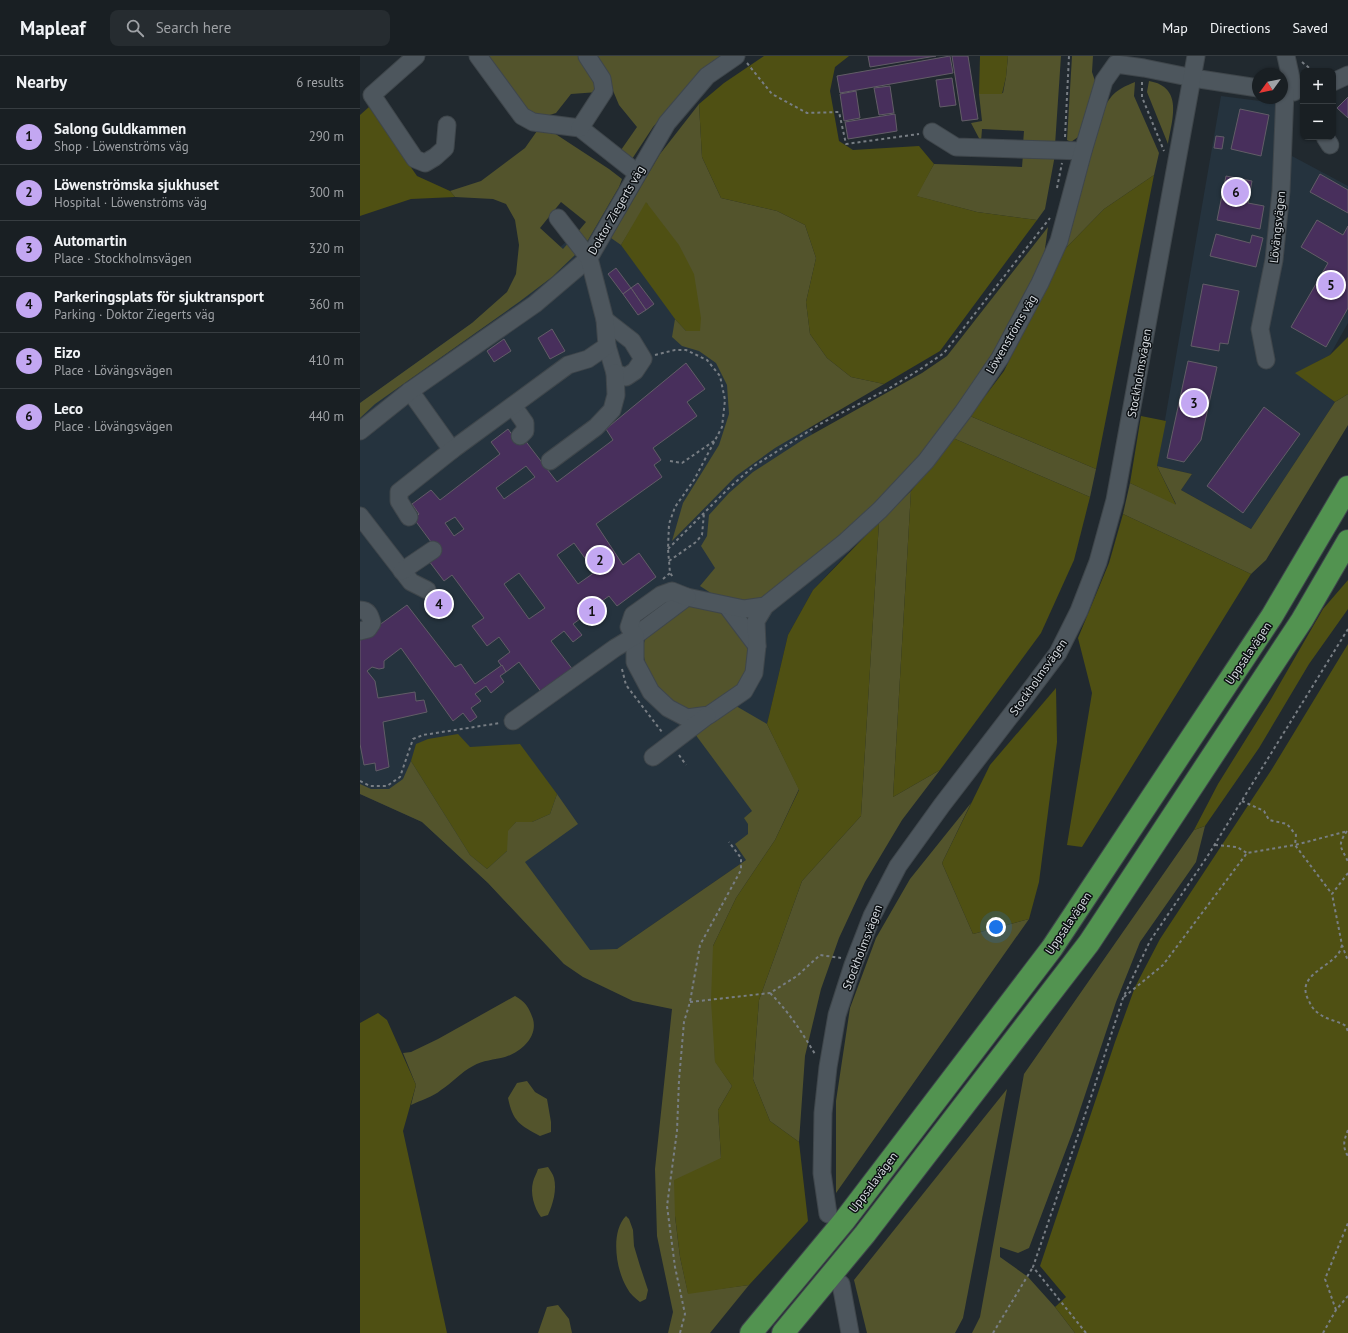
<!DOCTYPE html>
<meta charset="utf-8">
<style>
body{margin:0;font-family:"PT Sans",sans-serif;background:#262c30;color:#f1f3f6}
.controls{position:absolute;right:12px;top:12px;display:grid;overflow:hidden;border-radius:8px;box-shadow:0 1px 3px #0004}
.controls button{width:36px;height:36px;display:grid;place-items:center;padding:0;border:0;border-bottom:1px solid #373d41;background:#191f23;color:#f1f3f6;font:20px sans-serif}
.compass{position:absolute;left:892px;top:12px;width:36px;height:36px;border-radius:50%;background:#191f23;box-shadow:0 1px 3px #0004;rotate:237deg}
.you{position:absolute;left:636px;top:871px;width:14px;height:14px;margin:-10px;border:3px solid #fff;border-radius:50%;background:#1a73e8;box-shadow:0 0 0 6px #1a73e833}
.badge{display:grid;place-items:center;width:26px;height:26px;border-radius:50%;background:#c3a7f2;color:#111;font-size:13px;font-weight:700}
.pin{position:absolute;translate:-50% -50%;border:2px solid #fff;box-shadow:0 1px 4px #0006}
.list{margin:0;padding:0;list-style:none}
h2{display:flex;justify-content:space-between;align-items:center;height:52px;margin:0;padding:0 16px;font-size:17px}
h2 small{font-size:13px;font-weight:400;color:#9fa2a6}
.list li{display:grid;grid-template-columns:26px 1fr auto;gap:12px;align-items:center;box-sizing:border-box;height:56px;padding:0 16px;border-top:1px solid #373d41}
.list b{display:block;font-size:15px;white-space:nowrap}
.list p{margin:0;font-size:13px;white-space:nowrap;color:#9fa2a6}
.list em{font-size:13px;font-style:normal;color:#9fa2a6}
.icon{flex:none;width:22px;height:22px;fill:none;stroke:currentColor;stroke-width:2;stroke-linecap:round;stroke-linejoin:round}
.map{position:relative;flex:none;width:988px;height:1277px;overflow:hidden}
header{display:flex;align-items:center;gap:24px;box-sizing:border-box;height:56px;padding:0 20px;background:#191f23;border-bottom:1px solid #373d41}
header strong{font-size:19px}
nav{display:flex;gap:22px;margin-inline-start:auto;font-size:14px}
.search{width:280px;height:36px;background:#262c30;display:flex;align-items:center;gap:10px;box-sizing:border-box;padding:0 14px;border-radius:8px;color:#9fa2a6;font-size:15px}
main{display:flex}
aside{flex:1;background:#191f23}
.map>svg:first-child{display:block}
</style>
<header>
<strong>Mapleaf</strong>
<div class="search"><svg class="icon" aria-label="search" viewBox="0 0 24 24"><circle cx="10" cy="10" r="6"/><path d="M15 15l6 6"/></svg>Search here</div>
<nav><a>Map</a><a>Directions</a><a>Saved</a></nav>
</header>
<main>
<aside>
<h2>Nearby<small>6 results</small></h2>
<ul class="list">
<li><span class="badge">1</span><div><b>Salong Guldkammen</b><p>Shop · Löwenströms väg</p></div><em>290 m</em></li>
<li><span class="badge">2</span><div><b>Löwenströmska sjukhuset</b><p>Hospital · Löwenströms väg</p></div><em>300 m</em></li>
<li><span class="badge">3</span><div><b>Automartin</b><p>Place · Stockholmsvägen</p></div><em>320 m</em></li>
<li><span class="badge">4</span><div><b>Parkeringsplats för sjuktransport</b><p>Parking · Doktor Ziegerts väg</p></div><em>360 m</em></li>
<li><span class="badge">5</span><div><b>Eizo</b><p>Place · Lövängsvägen</p></div><em>410 m</em></li>
<li><span class="badge">6</span><div><b>Leco</b><p>Place · Lövängsvägen</p></div><em>440 m</em></li>
</ul>
</aside>
<div class="map">
<svg width="988" height="1277" viewBox="0 0 988 1277">
<rect width="100%" height="100%" fill="#21292f"/>
<!-- built -->
<g fill="#25333e">
<path d="M861,40L917,47V92L988,130V267L970,299L936,317L975,346L891,473L821,434L832,418L797,410Z"/>
<path d="M294,110L509,474L453,534L428,579L407,668L415,784L257,893L204,908L128,827L62,766L0,738V347L112,267Z"/>
</g>
<!-- green -->
<g fill="#53542c">
<path d="M124,0H219L237,26L238,36L211,38L196,57L180,62L167,58Z"/>
<path d="M235,0H363L335,22L293,71L272,103L261,94L277,71L259,49L244,13Z"/>
<path d="M648,0H701L695,89L663,88L664,75L622,73L621,86L611,67L622,65L619,38L643,37L646,21Z"/>
<path d="M712,0H733L732,16L736,28L725,68L718,81L711,86L707,84Z"/>
<path d="M789,25C824,31 812,64 808,88L787,36Z"/>
<path d="M775,26L774,40L799,97L794,119L744,153L703,195L741,59C750,39 755,34 775,26Z"/>
<path d="M339,48L342,101L361,142L417,155L445,169L456,202L446,246L450,278L467,302L491,321L524,328L415,392L376,420L312,485L323,447L359,389L369,358L367,329L356,307L339,295L322,290L312,281L315,263L326,275L287,147L261,189L251,182L300,98Z"/>
<path d="M181,74L194,77L249,113L262,123L259,131L228,184L224,188L216,178L226,166L201,146L180,172L203,193L210,185L216,198L192,221L159,246L15,348L0,362V347L112,267L147,236L156,218L159,189L155,164L146,148L133,143L95,141L90,135L121,125L165,92L177,75Z"/>
<path d="M663,98L695,99L685,153L677,164L617,156L556,140L574,108L662,111Z"/>
<path d="M688,171L684,200L644,277L610,335L566,395L516,449L434,517L401,542L380,547L357,541L340,530L355,512L341,490L347,480L349,459L369,437L393,416L444,383L562,317L587,300Z"/>
<path d="M988,338V369L906,504L891,518L763,458L770,427L816,448L797,410L832,418L821,434L891,473L975,346Z"/>
<path d="M610,360L736,413L730,441L593,382Z"/>
<path d="M551,435L533,741L580,714L542,764L505,826L479,882L461,933L445,1000L439,1086L410,1065L393,1023L399,944L442,825L501,760L519,466Z"/>
<path d="M325,549L362,553L392,592L382,629L347,654L327,655L311,644L297,629L286,610L282,592L287,579Z"/>
<path d="M376,650L407,668L439,733L415,784L376,842L353,890L355,1005L372,1030L358,1054L361,1102L315,1160L320,1201L328,1237L389,1229L350,1277H308L313,1256L297,1180L295,1113L312,953L273,945L223,921L204,908L128,827L62,766L0,738V728L11,733H29L43,723L51,705L110,799L127,813L147,795V775L156,766H172L190,758L197,738L218,768L165,806L230,894L257,893L386,804L375,788L388,778V768L384,762L392,755L335,678Z"/>
<path d="M611,747L582,807L613,878L669,863L476,1137V1045L490,952L516,882L550,823Z"/>
<path d="M845,770L836,806L780,886L756,946L713,1075L669,1192L658,1197L640,1191V1201L668,1221L695,1251L715,1277H612L620,1261L664,1018L834,774Z"/>
<path d="M155,940C166,946 169,952 173,963C178,981 161,996 145,1001C134,1004 123,1004 113,1010C101,1016 92,1027 81,1034C73,1041 61,1044 51,1049L56,1029L43,997L51,996L78,983Z"/>
<path d="M167,1025L175,1036L187,1043L191,1066V1076L180,1080C160,1069 153,1066 148,1042L157,1027Z"/>
<path d="M647,1033L603,1262L595,1277H507L494,1224Z"/>
<path d="M188,1111C190,1114 193,1118 194,1122C197,1134 193,1148 188,1159L181,1161C174,1152 170,1137 173,1126C174,1121 177,1117 178,1113Z"/>
<path d="M266,1160L269,1163L273,1174L274,1190L280,1210L288,1234L286,1243L280,1246C275,1242 270,1238 267,1232C256,1214 250,1176 266,1160Z"/>
<path d="M198,1249L209,1263L212,1277H178L187,1251Z"/>
</g>
<!-- forest -->
<g fill="#4f5013">
<path d="M404,0H489L475,11L470,35L479,85L493,94L559,90L574,108L557,140L617,156L677,164L580,295L524,328L491,321L467,302L450,278L446,246L456,202L445,169L417,155L361,142L342,101L339,48L364,27Z"/>
<path d="M620,0H648L646,21L642,38H619Z"/>
<path d="M9,51L57,120L90,135L95,141L51,143L0,160V59Z"/>
<path d="M794,119L736,413L610,360L644,315L703,195L744,153Z"/>
<path d="M286,146L319,189L334,218L341,262L340,275H326L315,263L261,189Z"/>
<path d="M988,281V338L975,346L935,317L970,299Z"/>
<path d="M781,360L806,365L797,410L816,449L770,427Z"/>
<path d="M593,382L730,441L714,504L681,577L580,714L533,741L551,435Z"/>
<path d="M763,458L891,518L722,791L707,789L732,637L718,582L749,507Z"/>
<path d="M519,466L501,760L442,825L399,944L393,1023L410,1065L439,1086L448,1165L389,1229L328,1238L320,1201L315,1160L314,1124L361,1102L358,1054L372,1030L355,1006L351,945L353,890L376,842L415,784L439,734L407,668L428,579L453,534Z"/>
<path d="M988,524V553L949,608L899,692L845,770L834,774L858,728L911,643L963,553Z"/>
<path d="M988,588V1277H715L695,1251L706,1241L680,1210L755,986L775,931L800,883L912,713Z"/>
<path d="M696,632L697,686L679,826L669,863L613,878L582,807L630,709Z"/>
<path d="M98,678L110,691L160,688L197,738L190,758L172,766H156L148,775L147,795L127,813L110,799L51,705L56,688L68,683Z"/>
<path d="M18,957L27,964L56,1029L43,1075L87,1277H0V967Z"/>
</g>
<!-- building -->
<g fill="#482f5c" stroke="#625d67" fill-rule="evenodd">
<path d="M508,0H576L510,11Z"/>
<path d="M590,0L593,17L480,37L477,20Z"/>
<path d="M592,0H608L618,63L602,65Z"/>
<path d="M592,22L596,49L580,51L576,24Z"/>
<path d="M530,30L534,57L519,59L514,32Z"/>
<path d="M496,35L500,62L484,65L480,38Z"/>
<path d="M988,41V62L977,52Z"/>
<path d="M880,53L909,59L901,100L871,93Z"/>
<path d="M535,58L537,75L488,83L485,66Z"/>
<path d="M856,80L864,81L862,93L854,92Z"/>
<path d="M960,118L988,134V157L950,136Z"/>
<path d="M866,120L892,125L888,147L904,150L900,173L857,164Z"/>
<path d="M957,164L983,179L988,170V252L966,291L931,271L968,207L941,191Z"/>
<path d="M856,178L890,187L892,179L903,182L896,211L850,200Z"/>
<path d="M256,212L271,232L263,238L248,218Z"/>
<path d="M278,227L294,248L286,254L271,232Z"/>
<path d="M843,228L879,235L868,288L860,287L859,295L831,290Z"/>
<path d="M271,232L286,254L278,259L263,238Z"/>
<path d="M192,273L205,295L190,303L178,282Z"/>
<path d="M144,283L151,295L134,306L127,295Z"/>
<path d="M828,305L857,311L841,384L824,406L807,402Z"/>
<path d="M326,307L345,333L327,346L337,360L293,392L301,404L294,409L302,421L236,468L263,509L279,497L296,521L257,550L249,540L235,550L244,562L235,569L227,558L213,568L222,579L213,586L204,575L191,585L213,614L182,637L159,606L146,616L138,605L150,596L139,581L127,590L112,570L124,562L92,519L84,525L69,505L80,498L54,463L59,458L52,448L71,434L80,444L140,398L131,386L148,373L158,387L164,383L197,426L253,384L246,373ZM166,410L175,421L144,443L136,432ZM95,461L104,473L94,480L85,467ZM214,487L235,516L218,528L197,499ZM159,517L185,552L169,563L144,528Z"/>
<path d="M904,351L940,378L883,457L847,430Z"/>
<path d="M47,549L95,611L101,608L115,628L142,609L146,616L140,620L144,626L131,637L126,630L115,638L121,645L111,652L117,661L110,666L103,657L93,665L41,592L24,605V612L19,613L12,611L7,615L15,625L18,642L55,636L56,645L64,644L67,656L23,666L29,711L16,715L15,707L4,709L0,688V583Z"/>
</g>
<g fill="none" stroke-linecap="round" stroke-linejoin="round">
<defs>
<g id="minor">
<path d="M56,0L12,39L55,103L65,107L75,101L85,92L87,69"/>
<path d="M118,0L162,60L173,66L220,72L277,117"/>
<path d="M926,0L934,36"/>
<path d="M973,26L988,19"/>
<path d="M220,72L244,35L242,23L227,0"/>
<path d="M572,76L596,91L723,95"/>
<path d="M965,81L970,89"/>
<path d="M245,264L272,285L283,303L275,315L266,321L255,317L247,290"/>
<path d="M906,304L900,273L914,204L921,135L925,36"/>
<path d="M50,335L92,394"/>
<path d="M153,350L165,367V375L160,380"/>
<path d="M0,375L50,335L175,248L229,202L307,67L347,20L376,0"/>
<path d="M190,405L236,371L252,354L256,339L255,317"/>
<path d="M0,460L51,526L67,534"/>
<path d="M49,461L39,445V436L92,394L208,309L228,303L247,290L245,264L229,202L198,162"/>
<path d="M42,515L73,494"/>
<path d="M367,550L397,590"/>
<path d="M405,550L384,553L327,541L275,580V606L291,636L308,652L327,662L349,659L384,635L394,617L397,590L396,565L405,550L484,487L520,454L566,405L603,356L640,302L680,227L699,185L723,95L744,25L756,8L784,12L833,22L898,32"/>
<path d="M0,554C8,554 10,559 12,567L8,573L0,575"/>
<path d="M153,665L255,592L275,580L269,571L273,559L301,539L312,535L327,541"/>
<path d="M293,701L347,660"/>
<path d="M468,1158L462,1117L463,1057L468,1011L477,959L493,909L512,860L538,810L582,749L668,637L698,597L719,555L738,506L755,444L836,0"/>
<path d="M481,1228L490,1277"/>
</g>
<g id="highway">
<path d="M391,1277L484,1165L692,892L912,560L988,431"/>
<path d="M423,1277L505,1178L729,887L942,564L988,485"/>
</g>
</defs>
<!-- minor casing -->
<use href="#minor" stroke="#3f464b" stroke-width="19"/>
<!-- highway casing -->
<use href="#highway" stroke="#3f464b" stroke-width="24"/>
<!-- path -->
<g stroke="#787e84" stroke-width="2" stroke-dasharray="3 3" stroke-linecap="butt">
<path d="M942,6L953,15"/>
<path d="M387,7L412,38L447,57L479,56L486,88L559,78"/>
<path d="M782,26V41L804,95"/>
<path d="M705,81L709,0"/>
<path d="M697,132L702,107"/>
<path d="M295,299L315,294H326L347,304L360,320L365,344L362,371L334,424L315,451L309,468L308,493L310,517L313,521"/>
<path d="M310,405L322,407L354,385"/>
<path d="M308,493L370,431L394,410L460,368L528,333L559,314L584,297L690,162"/>
<path d="M309,505L336,486L342,479L344,457"/>
<path d="M303,523L310,517"/>
<path d="M262,613L266,629L302,676"/>
<path d="M319,699L326,709"/>
<path d="M0,725L10,730H27L40,721L53,683L63,679L140,667"/>
<path d="M882,745L904,755L909,764L927,768L936,779L935,789L972,838"/>
<path d="M987,775C976,791 982,791 988,806"/>
<path d="M855,789L877,791L887,797"/>
<path d="M988,817L972,838L982,889L988,905"/>
<path d="M982,889C981,892 980,896 978,898C966,913 935,921 949,945C952,952 955,955 961,959C968,964 978,965 986,970L988,976"/>
<path d="M410,937C429,956 441,975 455,998"/>
<path d="M764,941L803,909L887,797L935,789L988,775"/>
<path d="M330,946L410,937L437,920L460,899L481,902"/>
<path d="M988,1074C984,1084 982,1091 988,1100"/>
<path d="M976,1254L965,1223L988,1167"/>
<path d="M320,1277L325,1258L315,1211L307,1150L317,1075L319,1024L324,966L330,946L340,889L381,814V802L369,786"/>
<path d="M633,1277L673,1211"/>
<path d="M726,1277L673,1211L731,1041L763,942L790,885L847,801L988,573"/>
<path d="M963,1277L976,1254L988,1240"/>
</g>
<!-- minor -->
<use href="#minor" stroke="#4d565d" stroke-width="17"/>
<!-- highway -->
<use href="#highway" stroke="#529350" stroke-width="22"/>
</g>
<g text-anchor="middle" dominant-baseline="central" stroke-width="3" stroke-linejoin="round" paint-order="stroke">
<!-- street labels -->
<g font-size="12" fill="#d4d9de" stroke="#0d1114">
<text transform="translate(256 154) rotate(-60)">Doktor Ziegerts väg</text>
<text transform="translate(917 171) rotate(-84)">Lövängsvägen</text>
<text transform="translate(651 278) rotate(-60)">Löwenströms väg</text>
<text transform="translate(779 317) rotate(-80)">Stockholmsvägen</text>
<text transform="translate(888 597) rotate(-56)">Uppsalavägen</text>
<text transform="translate(678 621) rotate(-55)">Stockholmsvägen</text>
<text transform="translate(708 867) rotate(-56)">Uppsalavägen</text>
<text transform="translate(502 891) rotate(-69)">Stockholmsvägen</text>
<text transform="translate(513 1126) rotate(-53)">Uppsalavägen</text>
</g>
</g>
</svg>
<div class="controls">
<button>+</button>
<button>−</button>
</div>
<svg class="compass" viewBox="-18 -18 36 36"><path d="M0-13l5 13h-10z" fill="#e53935"/><path d="M0 13l5-13h-10z" fill="#9fa2a6"/></svg>
<div class="you"></div>
<div class="pin badge" style="left:232px;top:555px">1</div>
<div class="pin badge" style="left:240px;top:504px">2</div>
<div class="pin badge" style="left:834px;top:347px">3</div>
<div class="pin badge" style="left:79px;top:548px">4</div>
<div class="pin badge" style="left:971px;top:229px">5</div>
<div class="pin badge" style="left:876px;top:136px">6</div>
</div>
</main>
